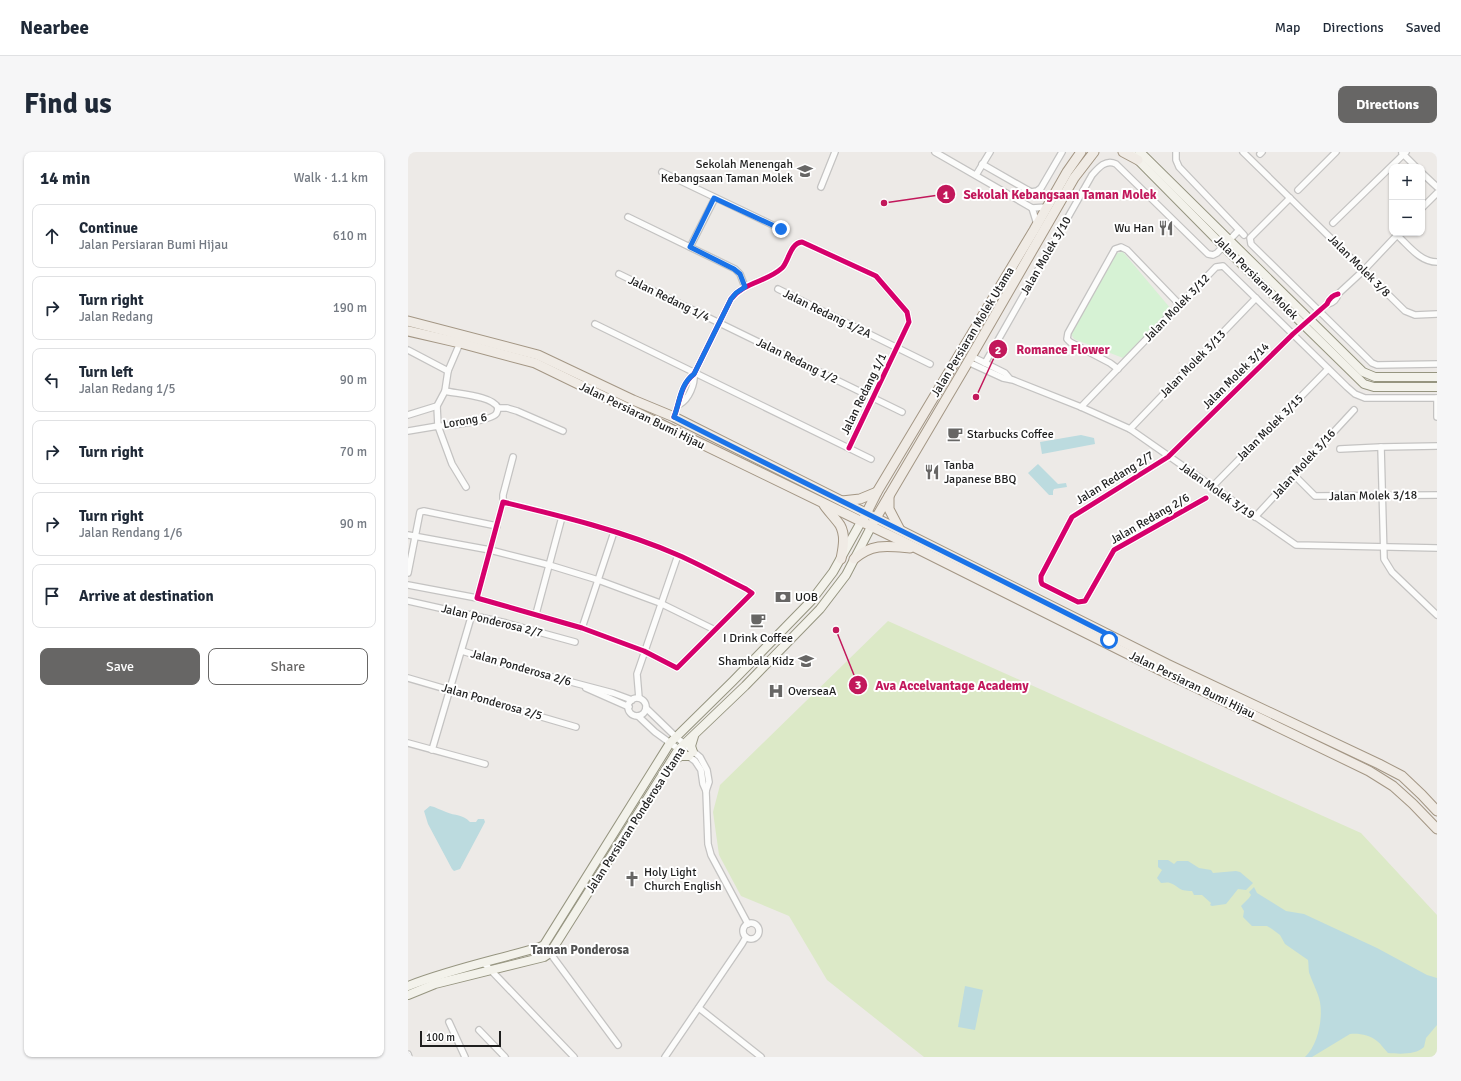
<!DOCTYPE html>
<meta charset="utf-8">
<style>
body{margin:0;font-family:Signika,sans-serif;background:#f6f6f7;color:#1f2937}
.controls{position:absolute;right:12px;top:12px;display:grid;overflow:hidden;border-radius:8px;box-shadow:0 1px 3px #0004}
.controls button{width:36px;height:36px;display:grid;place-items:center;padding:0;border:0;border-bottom:1px solid #e0e1e3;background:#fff;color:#1f2937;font:20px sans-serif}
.scale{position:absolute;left:12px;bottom:10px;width:81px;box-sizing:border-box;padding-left:4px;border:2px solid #1f1f1f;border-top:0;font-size:11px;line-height:14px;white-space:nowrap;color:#1f1f1f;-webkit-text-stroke:3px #fff;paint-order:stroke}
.stop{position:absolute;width:12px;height:12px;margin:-9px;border:3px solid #1a73e8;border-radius:50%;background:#fff}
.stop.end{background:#1a73e8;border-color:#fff;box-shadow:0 1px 4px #0008}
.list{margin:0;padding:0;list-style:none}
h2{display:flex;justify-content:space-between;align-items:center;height:52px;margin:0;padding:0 16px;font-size:17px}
h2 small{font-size:13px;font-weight:400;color:#747a83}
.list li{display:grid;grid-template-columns:26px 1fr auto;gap:12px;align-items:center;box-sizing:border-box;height:64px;margin:0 8px 8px;padding:0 8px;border:1px solid #e0e1e3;border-radius:8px}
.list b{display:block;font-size:15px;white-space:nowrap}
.list p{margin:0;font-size:13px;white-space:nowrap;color:#747a83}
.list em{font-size:13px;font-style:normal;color:#747a83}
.actions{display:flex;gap:8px;padding:12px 16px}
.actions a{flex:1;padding:9px 0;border:1px solid #676665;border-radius:8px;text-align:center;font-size:14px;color:#676665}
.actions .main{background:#676665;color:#fff}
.icon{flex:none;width:22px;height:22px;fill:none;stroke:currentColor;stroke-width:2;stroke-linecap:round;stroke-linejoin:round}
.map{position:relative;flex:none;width:1029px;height:905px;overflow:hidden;border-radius:8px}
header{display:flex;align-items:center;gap:24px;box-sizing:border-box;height:56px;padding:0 20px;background:#fff;border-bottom:1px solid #e0e1e3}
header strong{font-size:19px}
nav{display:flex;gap:22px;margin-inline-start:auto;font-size:14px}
.intro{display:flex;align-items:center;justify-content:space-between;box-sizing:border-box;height:96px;padding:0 24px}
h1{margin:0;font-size:28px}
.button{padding:10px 18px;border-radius:8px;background:#676665;color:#fff;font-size:14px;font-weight:700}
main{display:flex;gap:24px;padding:0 24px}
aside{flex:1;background:#fff;border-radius:8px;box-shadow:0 1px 3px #0004}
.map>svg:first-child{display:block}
</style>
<header>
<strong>Nearbee</strong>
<nav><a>Map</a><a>Directions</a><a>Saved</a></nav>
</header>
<div class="intro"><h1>Find us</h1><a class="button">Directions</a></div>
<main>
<aside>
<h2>14 min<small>Walk · 1.1 km</small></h2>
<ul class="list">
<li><svg class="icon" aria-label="ahead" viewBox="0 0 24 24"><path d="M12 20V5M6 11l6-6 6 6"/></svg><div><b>Continue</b><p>Jalan Persiaran Bumi Hijau</p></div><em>610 m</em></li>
<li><svg class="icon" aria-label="right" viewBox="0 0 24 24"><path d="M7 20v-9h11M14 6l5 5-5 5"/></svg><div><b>Turn right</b><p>Jalan Redang</p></div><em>190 m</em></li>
<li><svg class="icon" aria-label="left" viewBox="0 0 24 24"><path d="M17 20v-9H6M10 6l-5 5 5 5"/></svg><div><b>Turn left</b><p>Jalan Redang 1/5</p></div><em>90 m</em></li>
<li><svg class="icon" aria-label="right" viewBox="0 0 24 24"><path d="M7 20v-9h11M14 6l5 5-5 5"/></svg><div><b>Turn right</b></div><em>70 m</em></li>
<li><svg class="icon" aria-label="right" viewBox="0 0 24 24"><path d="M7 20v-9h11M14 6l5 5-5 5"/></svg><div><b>Turn right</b><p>Jalan Rendang 1/6</p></div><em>90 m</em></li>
<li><svg class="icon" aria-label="arrive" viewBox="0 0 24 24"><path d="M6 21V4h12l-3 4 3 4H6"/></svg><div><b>Arrive at destination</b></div></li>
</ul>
<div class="actions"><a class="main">Save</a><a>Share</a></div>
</aside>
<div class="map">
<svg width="1029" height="905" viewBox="0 0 1029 905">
<rect width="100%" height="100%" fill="#edeae7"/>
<!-- grass -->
<path fill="#dce9c7" d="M480,469L953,681L1029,763V905H516L419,828L381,764L333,744L311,703L305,660L312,633Z"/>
<!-- park -->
<path fill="#d6f2d4" d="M715,100L763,157L715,206L666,187L663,182L709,101Z"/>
<!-- water -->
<g fill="#bcdbdf">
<path d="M673,283L686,286L687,292L634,302L632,290Z"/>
<path d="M630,312L650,332L658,331L659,335L646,337L645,339V343H641L620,321Z"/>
<path d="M22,654C28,655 32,658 38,660C47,664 55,662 62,670H68L70,667H76L77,670L52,717L46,719L44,717L20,672L16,659Z"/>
<path d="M750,708H760L766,712L769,709H780L791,716L803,718L805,721L828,719L832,720L845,731L838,738L830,737L818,752L804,754L802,753L803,751L794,743H786L784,739C769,739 773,735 762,731C759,730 756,731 753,731L749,726L754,718L750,715Z"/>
<path d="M846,735L849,741L878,759L896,762L969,796L1019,823L1029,826V873L1018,886L1016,895C1008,903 991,902 980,901C976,897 973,892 969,889C962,883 951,881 942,882L904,905H897C910,893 915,867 912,850C910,840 905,832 902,823C900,819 901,813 900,808L877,792L872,783L864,777L859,774H844L835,765L836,759L833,754L841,746L843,743L841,740Z"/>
<path d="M557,834L575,838L567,878L550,875Z"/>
</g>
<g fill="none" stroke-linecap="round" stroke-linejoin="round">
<defs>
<g id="street">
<path d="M527,0L624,56L639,55"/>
<path d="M768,0V8L771,15L836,83"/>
<path d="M835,0L997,159L1007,163L1029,162"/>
<path d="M994,1L1008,15"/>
<path d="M852,2L854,0"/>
<path d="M574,12L623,40L629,39L633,36L654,0"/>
<path d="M254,20L373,77"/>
<path d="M1014,21L1029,35"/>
<path d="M568,23L582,0"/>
<path d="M413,35L427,0"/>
<path d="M890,38L928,0"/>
<path d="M882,46L842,86L843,92L964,211L969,213L1029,212"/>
<path d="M624,56L629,72"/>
<path d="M1014,56L1029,41"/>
<path d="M220,65L327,117L332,122L337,135"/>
<path d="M925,71L998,0"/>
<path d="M989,83C1001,94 1012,110 1029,110"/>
<path d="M282,95L307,46"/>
<path d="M211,122L494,260"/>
<path d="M370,137L522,212"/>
<path d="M920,152C925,151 929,147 930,142L956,118L991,81"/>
<path d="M187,172L463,307"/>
<path d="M0,198L40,219"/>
<path d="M563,204L597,221L602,227"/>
<path d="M560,210L595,226L605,228L673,255L722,277L888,393L1029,396"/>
<path d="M577,211L684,23C691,15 698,7 708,12L800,102L805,103L809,101L831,78"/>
<path d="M710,217L702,211L662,190L659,187L660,181L707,97L713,95L719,98L772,153"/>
<path d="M37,239C50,242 85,244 90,256"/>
<path d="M1029,246V265"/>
<path d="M272,252C281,247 287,232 286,222"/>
<path d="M29,254L30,274C40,274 82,269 88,262C89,261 90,257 90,256"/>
<path d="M673,255L808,115L815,114L939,235L947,242L957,246H1029"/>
<path d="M90,256H99L109,259L155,279"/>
<path d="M0,263L29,254L37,239L40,219L52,191"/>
<path d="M266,265C272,250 272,233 286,222L323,147C336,130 359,130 374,116C381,109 382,91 394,90L468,124L499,160L501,170L441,296"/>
<path d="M722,277L848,146"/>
<path d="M0,279L30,274L44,312L58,335"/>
<path d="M973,295L976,407L984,420L1029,463"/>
<path d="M932,297L973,295L1029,294"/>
<path d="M886,323L907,344L1029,343"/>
<path d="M804,335L920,217"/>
<path d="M798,346L706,398L677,449L670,450L634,432L633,429V424L664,365L760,305L885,182L919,152C921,147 925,143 930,142"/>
<path d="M95,350C153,364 215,379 270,403C293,413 316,426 338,437L344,441L269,516L236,499L174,476L69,446Z"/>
<path d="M95,350V343L105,305"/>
<path d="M847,365L946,258"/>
<path d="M0,383L82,398L141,413L190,428L252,451L307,478"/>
<path d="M0,421L12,360L16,359L89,374"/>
<path d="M0,433L69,446"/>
<path d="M0,449L98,471L167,490"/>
<path d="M128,462L154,365"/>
<path d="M174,476L206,380"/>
<path d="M54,499L110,516L205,541L224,548"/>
<path d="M0,526L168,575"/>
<path d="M178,536L221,555"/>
<path d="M231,546L229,522L270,403"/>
<circle cx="229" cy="555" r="9"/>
<path d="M238,556L268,585L292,605L299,618L301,630L298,639L300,692L303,703L340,772"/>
<path d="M230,564L247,580L287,609L293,618L295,632L298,639"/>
<path d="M0,591L77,612"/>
<path d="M24,598L64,462"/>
<circle cx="343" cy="779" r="8"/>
<path d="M142,801L210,893"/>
<path d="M76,811L166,905"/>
<path d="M291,856L353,905"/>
<path d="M41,870L57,905"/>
<path d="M71,878L97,905"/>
<path d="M0,902L1,905"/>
<path d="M257,905L334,792L338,785"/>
</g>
<g id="secondary">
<path d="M732,0L955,220L967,225H1029"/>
<path d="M726,4L815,94L956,232L966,235H1029"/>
<path d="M285,600L283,594L286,584"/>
<path d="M264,609L273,604H281"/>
<path d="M0,834C43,817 88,808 132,795L136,793L262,591L325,529L403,449L425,420L453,370"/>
<path d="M0,843L27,832L136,805L142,801L270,598L337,534L412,457L438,423L463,375"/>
</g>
<g id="primary">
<path d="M715,0L730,8"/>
<path d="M0,169L130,203L225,248L266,265L759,512L971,612L994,624L1014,643L1029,659"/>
<path d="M0,179L52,191L127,211L508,396L750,517L961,619L985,634L1005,652L1029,677"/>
<path d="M481,344V357L492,378"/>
<path d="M434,349L452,347L469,340"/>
<path d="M416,353C421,360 427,366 432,373C438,384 435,396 433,407"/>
<path d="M456,366L469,340L626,78L659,20L673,0"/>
<path d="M465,371L560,210L666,26L686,0"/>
<path d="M446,407C464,391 480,394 502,396"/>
</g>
</defs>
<!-- street casing -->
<use href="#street" stroke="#c4c3c2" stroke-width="8"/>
<!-- secondary casing -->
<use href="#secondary" stroke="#969580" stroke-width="10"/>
<!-- primary casing -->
<use href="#primary" stroke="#a39684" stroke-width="11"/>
<!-- street -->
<use href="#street" stroke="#fcfcfb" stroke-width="5.5"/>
<!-- secondary -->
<use href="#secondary" stroke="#f3f2eb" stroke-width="8"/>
<!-- primary -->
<use href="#primary" stroke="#f0ebe5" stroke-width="9"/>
<defs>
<g id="cycleway">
<path d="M266,265C272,250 272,233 286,222L323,147C336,130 359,130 374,116C381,109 382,91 394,90L468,124L499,160L501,170L441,296"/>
<path d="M798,346L706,398L677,449L670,450L634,432L633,429V424L664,365L760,305L885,182L919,152C921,147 925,143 930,142"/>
<path d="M95,350C153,364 215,379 270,403C293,413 316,426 338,437L344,441L269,516L236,499L174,476L69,446Z"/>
</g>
</defs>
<!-- cycleway casing -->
<use href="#cycleway" stroke="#fff" stroke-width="8"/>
<!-- cycleway -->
<use href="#cycleway" stroke="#d6006c" stroke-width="5"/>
</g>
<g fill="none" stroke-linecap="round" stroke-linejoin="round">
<!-- route -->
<path stroke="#1a73e8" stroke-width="5" d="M373,77L306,46L282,95L326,117L332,122L337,135L328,141L323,147L286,222C272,232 272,250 266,265C413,340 561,411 707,486L705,485L701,488"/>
</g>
<!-- icons -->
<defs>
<symbol id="school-bare" viewBox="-9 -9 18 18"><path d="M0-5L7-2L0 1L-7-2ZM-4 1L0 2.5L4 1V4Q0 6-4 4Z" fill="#676665" stroke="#fff" stroke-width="2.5" paint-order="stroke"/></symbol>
<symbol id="restaurant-bare" viewBox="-9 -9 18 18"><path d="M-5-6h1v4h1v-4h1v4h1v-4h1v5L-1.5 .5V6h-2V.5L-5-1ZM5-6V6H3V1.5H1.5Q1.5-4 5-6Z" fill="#676665" stroke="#fff" stroke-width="2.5" paint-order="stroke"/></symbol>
<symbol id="cafe-bare" viewBox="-9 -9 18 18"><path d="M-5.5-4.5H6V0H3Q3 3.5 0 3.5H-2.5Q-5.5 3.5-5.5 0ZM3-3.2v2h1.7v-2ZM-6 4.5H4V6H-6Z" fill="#676665" stroke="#fff" stroke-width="2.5" paint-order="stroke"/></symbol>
<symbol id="bank-bare" viewBox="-9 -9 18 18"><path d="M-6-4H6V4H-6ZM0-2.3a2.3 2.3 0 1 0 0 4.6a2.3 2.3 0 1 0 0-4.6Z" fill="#676665" stroke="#fff" stroke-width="2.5" paint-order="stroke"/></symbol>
<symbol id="hospital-bare" viewBox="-9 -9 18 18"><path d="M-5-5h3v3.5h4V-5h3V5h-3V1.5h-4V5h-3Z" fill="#676665" stroke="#fff" stroke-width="2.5" paint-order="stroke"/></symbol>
<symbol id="church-bare" viewBox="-9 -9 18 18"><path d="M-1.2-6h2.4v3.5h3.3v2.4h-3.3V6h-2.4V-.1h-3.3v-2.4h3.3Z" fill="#676665" stroke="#fff" stroke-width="2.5" paint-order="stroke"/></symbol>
</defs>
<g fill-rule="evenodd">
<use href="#school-bare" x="386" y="8" width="22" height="22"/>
<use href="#restaurant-bare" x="747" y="65" width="22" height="22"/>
<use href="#cafe-bare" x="536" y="271" width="22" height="22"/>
<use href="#restaurant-bare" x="513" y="309" width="22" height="22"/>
<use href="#bank-bare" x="364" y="434" width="22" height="22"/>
<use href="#cafe-bare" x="339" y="457" width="22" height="22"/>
<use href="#school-bare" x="387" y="498" width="22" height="22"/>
<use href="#hospital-bare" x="357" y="528" width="22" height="22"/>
<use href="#church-bare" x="213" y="716" width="22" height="22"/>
</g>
<g text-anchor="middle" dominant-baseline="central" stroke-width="4" stroke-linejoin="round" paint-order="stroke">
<!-- poi labels -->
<g font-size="12" fill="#1f1f1f" stroke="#fff" text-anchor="start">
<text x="385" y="12" text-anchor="end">Sekolah Menengah<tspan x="385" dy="14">Kebangsaan Taman Molek</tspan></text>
<text x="746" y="76" text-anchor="end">Wu Han</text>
<text x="559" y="282">Starbucks Coffee</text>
<text x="536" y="313">Tanba<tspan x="536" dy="14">Japanese BBQ</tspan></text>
<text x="387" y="445">UOB</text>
<text x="350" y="486" text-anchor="middle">I Drink Coffee</text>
<text x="386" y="509" text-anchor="end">Shambala Kidz</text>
<text x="380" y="539">OverseaA</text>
<text x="236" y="720">Holy Light<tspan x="236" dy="14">Church English</tspan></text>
</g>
<!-- street labels -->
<g font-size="12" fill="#1f1f1f" stroke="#fff">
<text transform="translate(638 104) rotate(-60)">Jalan Molek 3/10</text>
<text transform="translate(951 114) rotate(45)">Jalan Molek 3/8</text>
<text transform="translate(848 126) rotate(45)">Jalan Persiaran Molek</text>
<text transform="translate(261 147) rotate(26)">Jalan Redang 1/4</text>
<text transform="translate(769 156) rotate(-46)">Jalan Molek 3/12</text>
<text transform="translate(419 162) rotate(26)">Jalan Redang 1/2A</text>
<text transform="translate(565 180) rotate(-59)">Jalan Persiaran Molek Utama</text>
<text transform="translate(389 209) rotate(26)">Jalan Redang 1/2</text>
<text transform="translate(785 212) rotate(-46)">Jalan Molek 3/13</text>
<text transform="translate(828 224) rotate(-45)">Jalan Molek 3/14</text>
<text transform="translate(456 242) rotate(-64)">Jalan Redang 1/1</text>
<text transform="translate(234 264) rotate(26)">Jalan Persiaran Bumi Hijau</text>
<text transform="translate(57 269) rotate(-10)">Lorong 6</text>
<text transform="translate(862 276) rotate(-45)">Jalan Molek 3/15</text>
<text transform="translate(896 312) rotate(-48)">Jalan Molek 3/16</text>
<text transform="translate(707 326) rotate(-32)">Jalan Redang 2/7</text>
<text transform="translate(809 339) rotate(35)">Jalan Molek 3/19</text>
<text transform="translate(965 344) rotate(-1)">Jalan Molek 3/18</text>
<text transform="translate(742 367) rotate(-30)">Jalan Redang 2/6</text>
<text transform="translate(84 469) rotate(14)">Jalan Ponderosa 2/7</text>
<text transform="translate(113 516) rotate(16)">Jalan Ponderosa 2/6</text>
<text transform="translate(784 533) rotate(26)">Jalan Persiaran Bumi Hijau</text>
<text transform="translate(84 550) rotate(16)">Jalan Ponderosa 2/5</text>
<text transform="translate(228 668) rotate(-57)">Jalan Persiaran Ponderosa Utama</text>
</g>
<!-- neighbourhood labels -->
<g font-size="13" font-weight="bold" fill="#525252" stroke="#fff">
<text x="172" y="798">Taman Ponderosa</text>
</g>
</g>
<!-- callouts -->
<path fill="none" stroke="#c2185b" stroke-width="1.5" d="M476 51L538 42M568 245L590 197M428 478L450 533"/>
<g fill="#c2185b" stroke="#fff" stroke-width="1.5">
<circle cx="476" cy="51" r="4"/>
<circle cx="568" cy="245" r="4"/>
<circle cx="428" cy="478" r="4"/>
<circle cx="538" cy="42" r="10"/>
<circle cx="590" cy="197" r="10"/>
<circle cx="450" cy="533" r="10"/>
</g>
<g font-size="12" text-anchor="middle" font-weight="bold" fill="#fff">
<text x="538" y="47">1</text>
<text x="590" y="202">2</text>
<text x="450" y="537">3</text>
</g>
<g font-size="13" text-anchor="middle" font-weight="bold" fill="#c2185b" stroke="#fff" stroke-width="4" stroke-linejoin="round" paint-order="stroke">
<text x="652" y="47">Sekolah Kebangsaan Taman Molek</text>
<text x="655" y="202">Romance Flower</text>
<text x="544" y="538">Ava Accelvantage Academy</text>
</g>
</svg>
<div class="controls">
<button>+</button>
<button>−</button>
</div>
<div class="scale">100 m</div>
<div class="stop" style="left:701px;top:488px"></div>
<div class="stop end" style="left:373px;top:77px"></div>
</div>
</main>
